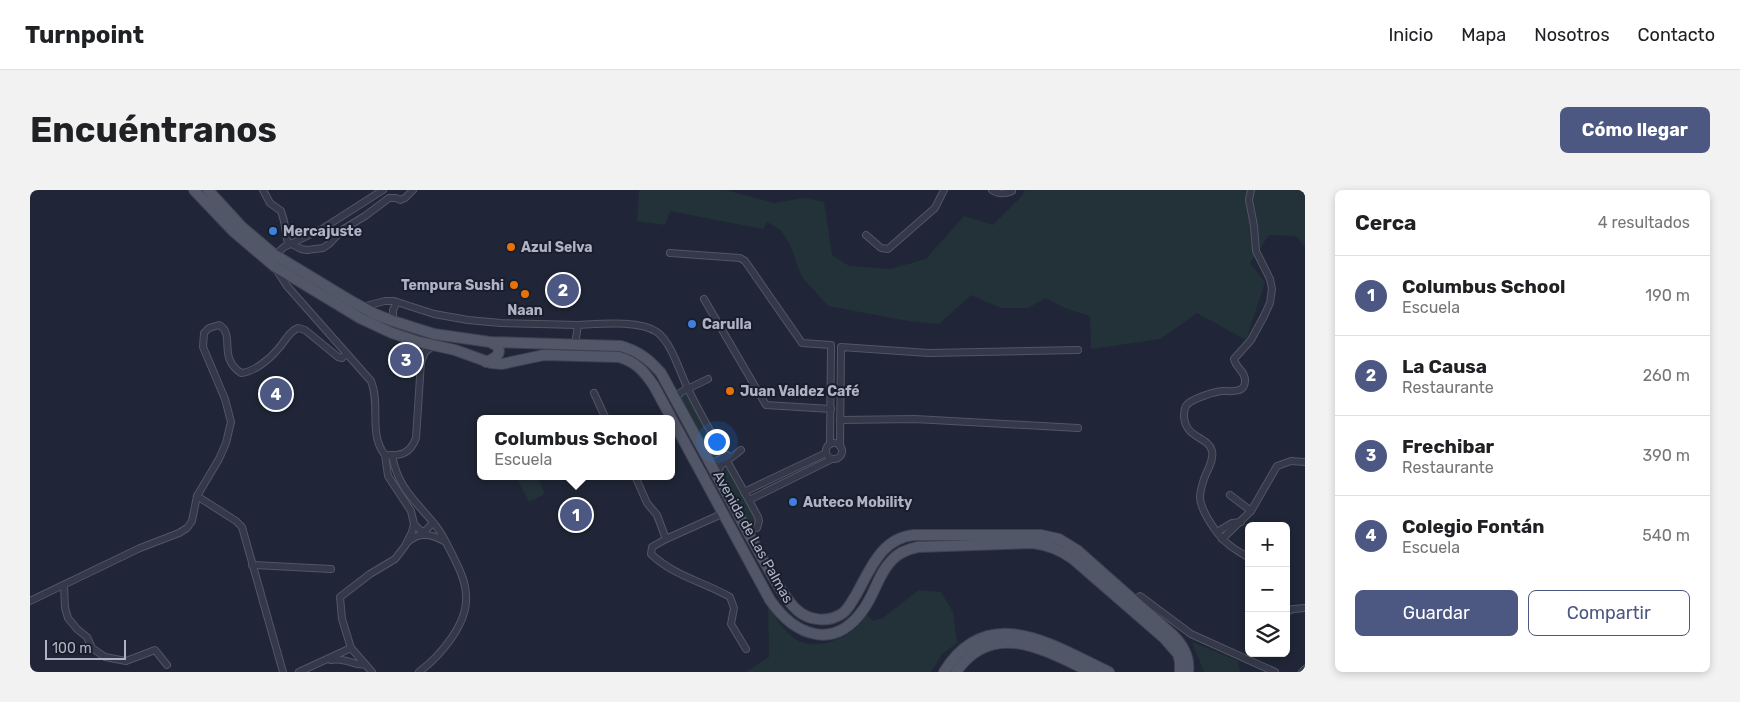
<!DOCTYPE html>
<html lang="es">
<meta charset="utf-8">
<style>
body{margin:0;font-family:Rubik,sans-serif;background:#f2f2f2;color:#202124}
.controls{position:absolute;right:15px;bottom:15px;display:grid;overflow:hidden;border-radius:8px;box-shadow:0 2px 8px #0003}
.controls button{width:45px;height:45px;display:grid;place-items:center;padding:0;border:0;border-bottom:1px solid #e0e0e0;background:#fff;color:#202124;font:25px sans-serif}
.scale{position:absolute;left:15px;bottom:12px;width:81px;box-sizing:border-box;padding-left:5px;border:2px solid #aeb2c4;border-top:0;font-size:14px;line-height:18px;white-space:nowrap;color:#aeb2c4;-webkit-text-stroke:4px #191e2c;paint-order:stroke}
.you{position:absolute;left:686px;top:251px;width:18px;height:18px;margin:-12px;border:4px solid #fff;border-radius:50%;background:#1a73e8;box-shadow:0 0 0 8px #1a73e833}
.badge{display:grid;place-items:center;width:32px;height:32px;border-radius:50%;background:#4c5782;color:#fff;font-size:16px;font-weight:700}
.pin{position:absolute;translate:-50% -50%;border:2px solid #fff;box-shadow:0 1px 5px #0006}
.popup{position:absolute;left:447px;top:225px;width:198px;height:65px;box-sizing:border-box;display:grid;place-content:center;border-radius:8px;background:#fff;filter:drop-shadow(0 1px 4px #0005);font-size:16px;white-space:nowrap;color:#757577}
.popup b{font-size:19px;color:#202124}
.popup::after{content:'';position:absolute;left:50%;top:100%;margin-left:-10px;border:10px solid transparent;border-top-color:#fff}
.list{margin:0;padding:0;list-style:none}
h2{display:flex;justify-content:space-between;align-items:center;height:65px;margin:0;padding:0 20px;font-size:21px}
h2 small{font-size:16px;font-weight:400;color:#757577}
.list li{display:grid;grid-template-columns:32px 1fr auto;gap:15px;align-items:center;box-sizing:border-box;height:80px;padding:0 20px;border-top:1px solid #e0e0e0}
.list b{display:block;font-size:19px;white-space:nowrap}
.list p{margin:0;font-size:16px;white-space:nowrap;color:#757577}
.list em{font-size:16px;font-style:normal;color:#757577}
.actions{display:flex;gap:10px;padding:15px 20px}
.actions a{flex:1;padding:11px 0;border:1px solid #4c5782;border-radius:8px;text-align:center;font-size:18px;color:#4c5782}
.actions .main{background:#4c5782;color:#fff}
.icon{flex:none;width:28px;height:28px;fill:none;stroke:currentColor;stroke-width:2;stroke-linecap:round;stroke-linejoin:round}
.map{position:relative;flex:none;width:1275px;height:482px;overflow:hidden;border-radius:8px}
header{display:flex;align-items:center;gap:30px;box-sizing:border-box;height:70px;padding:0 25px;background:#fff;border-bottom:1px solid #e0e0e0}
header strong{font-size:24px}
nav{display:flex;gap:28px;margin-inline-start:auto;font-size:18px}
.intro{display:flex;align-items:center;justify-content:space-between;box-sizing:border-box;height:120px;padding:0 30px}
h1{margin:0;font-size:35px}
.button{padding:12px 22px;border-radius:8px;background:#4c5782;color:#fff;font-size:18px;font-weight:700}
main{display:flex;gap:30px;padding:0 30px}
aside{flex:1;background:#fff;border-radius:8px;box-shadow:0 2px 8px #0003}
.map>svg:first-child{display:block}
</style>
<header>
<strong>Turnpoint</strong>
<nav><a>Inicio</a><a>Mapa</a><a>Nosotros</a><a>Contacto</a></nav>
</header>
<div class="intro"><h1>Encuéntranos</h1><a class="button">Cómo llegar</a></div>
<main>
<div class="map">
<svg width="1275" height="482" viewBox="0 0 1275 482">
<rect width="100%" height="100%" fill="#202637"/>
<!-- green -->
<g fill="#223238">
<path d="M610,0H695L744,13L774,8L794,12L802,65L819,76L860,79L896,69L934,26L963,35L992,6L995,0H1275V57L1266,46L1239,45L1220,73L1235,92L1216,150L1167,123L1130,149L1061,159L1060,126L1035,118L1015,108L998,118H971L941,105L909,134L878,131L798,116L772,87L760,55L751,40L737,32L733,39L640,21L635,35L607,31L609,1Z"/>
<path d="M654,204L659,206L688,263V268L683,269L651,209L652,206Z"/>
<path d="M693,278L698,280L727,330L725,336H720L690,286V280Z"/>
<path d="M486,286H507L515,304L499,312Z"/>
<path d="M889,400L911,402L923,422L927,453L913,463L901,482H716L739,467L738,416C745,427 754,441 765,449C782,460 806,452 821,442C827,438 832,431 837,425L843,431L853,428Z"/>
<path d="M1162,452L1208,471L1210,482H1174Z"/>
</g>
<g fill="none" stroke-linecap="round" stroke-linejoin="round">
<defs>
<g id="minor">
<path d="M233,0L240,13L251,21L254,31L258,55"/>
<path d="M962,0C969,5 975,4 982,1"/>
<path d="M836,45L851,58L858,59L905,18L914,0"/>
<path d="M260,53L271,59L277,60L293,58L299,54L312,40L335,26L359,8H366L370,10L375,8L383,0"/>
<path d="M640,63L710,68L715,71L772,153L801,155L800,254"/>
<path d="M245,65L254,57L292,39L353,0"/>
<path d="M246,79L257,96L341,191C351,215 338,244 355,265C371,266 380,264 386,248L391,172L395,162L403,156"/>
<path d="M674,109L736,215L801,219"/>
<path d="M332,117L355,111H364L404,124L438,130L471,133L548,135"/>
<path d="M363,131V120L367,112"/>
<path d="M545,155L548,135C570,134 609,130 627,142C642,153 650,183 658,199C680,243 705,284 728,327L729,331L727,338L721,339L715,334"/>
<path d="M564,203L576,229"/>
<path d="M647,210V207L651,202L678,189"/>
<path d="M810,230L885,229L1048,238"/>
<circle cx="804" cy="261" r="8"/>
<path d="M810,256L811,157L899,163L1048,160"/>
<path d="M362,265C368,299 386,311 406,336C413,345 418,356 423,366C429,378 436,392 436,406C438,434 410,466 389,482"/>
<path d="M678,270L685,272L697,265"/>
<path d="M687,285L690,276L711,260"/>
<path d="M605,286L617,313L627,325L636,349L694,323"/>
<path d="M714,302L796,263"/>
<path d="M1200,305L1221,321"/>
<path d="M167,306L206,331L212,337L253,482"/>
<path d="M719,310L802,269"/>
<path d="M384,334L391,341H395L403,333"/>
<path d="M1187,342L1202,333L1211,332"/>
<path d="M636,349L622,357L621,364C644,386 674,392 700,407L704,418L701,434L716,459"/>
<path d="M1192,349L1221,321L1247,276L1261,271L1275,272"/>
<path d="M378,352C389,341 402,344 414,351"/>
<path d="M1219,368C1212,363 1203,359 1197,353C1187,345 1171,321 1170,308C1170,302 1172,295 1174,289C1177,280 1184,271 1182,261C1178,246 1156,249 1154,227C1154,224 1154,219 1156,216C1160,209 1186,201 1194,201C1199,201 1204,202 1209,200C1213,199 1215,195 1215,191C1216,182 1205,177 1204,169L1221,150L1234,126L1240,113L1242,99L1240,89L1226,61L1224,36L1219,10L1221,0"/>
<path d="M222,375L301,379"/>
<path d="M34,395L35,418L38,428L47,439L57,447L62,458L75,467L96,471L125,460L137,475"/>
<path d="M1105,410L1110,406L1161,444L1245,482"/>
<path d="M0,411L110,358L149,343L157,338L162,331L167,306L189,269L196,253L201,232L195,209L173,157L174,143L179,138L189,135C206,144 187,167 211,183C224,182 240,169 248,159C255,152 258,142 268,138L275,140L308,167L312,168L316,164"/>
<path d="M1256,422L1263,419L1275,418"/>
<path d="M301,470C316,467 326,477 335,474"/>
<path d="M269,482L321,458"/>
<path d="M342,482L321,458L312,429L310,407L340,384L365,369L375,356L382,342L384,334L381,321L358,286L355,265"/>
<path d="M1272,482L1275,479"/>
</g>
<g id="primary">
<path d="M164,0L204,42L244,76L330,128L362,143L389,152L425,160L461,173L472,174L514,165L589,167C606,172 614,181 624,196L740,410C765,446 804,461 833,420C845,404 848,384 862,370C869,362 878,359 888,357L1003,353C1019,355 1031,360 1043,369L1134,448L1148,464L1150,472V482"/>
<path d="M178,0L212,37L245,65L321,111L345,124L363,131L404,144L460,152L591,156C608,161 619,169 631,183C661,239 692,294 722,350C733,368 752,407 767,420C779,431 799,433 813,423C819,418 822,411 826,405C840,380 851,348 884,345H1011L1029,349L1047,360L1143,445C1153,455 1160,467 1158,482"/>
<path d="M456,172C463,169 473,165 467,156L460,152"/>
<path d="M914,482C958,411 1024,456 1079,482"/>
<path d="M926,482C963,428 1016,461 1061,482"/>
</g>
</defs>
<!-- minor casing -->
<use href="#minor" stroke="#515565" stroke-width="8"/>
<!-- primary casing -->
<use href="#primary" stroke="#3d4151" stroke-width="12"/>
<!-- minor -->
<use href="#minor" stroke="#343848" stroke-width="6"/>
<!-- primary -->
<use href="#primary" stroke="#525768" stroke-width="10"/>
</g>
<!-- markers -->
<g fill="#3f7fe0" stroke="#191e2c" stroke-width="2">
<circle cx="243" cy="41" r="5"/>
<circle cx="662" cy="134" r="5"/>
<circle cx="763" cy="312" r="5"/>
</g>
<g fill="#e8710a" stroke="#191e2c" stroke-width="2">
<circle cx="481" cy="57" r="5"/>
<circle cx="484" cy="95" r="5"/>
<circle cx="495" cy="104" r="5"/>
<circle cx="700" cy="201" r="5"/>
</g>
<g text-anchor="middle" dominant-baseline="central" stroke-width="4" stroke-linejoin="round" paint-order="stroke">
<!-- poi labels -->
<g font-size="14" font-weight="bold" fill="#aeb2c4" stroke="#191e2c" text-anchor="start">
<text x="253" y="41">Mercajuste</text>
<text x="491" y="57">Azul Selva</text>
<text x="474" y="95" text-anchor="end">Tempura Sushi</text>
<text x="495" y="120" text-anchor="middle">Naan</text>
<text x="672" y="134">Carulla</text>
<text x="710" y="201">Juan Valdez Café</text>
<text x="773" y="312">Auteco Mobility</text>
</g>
<!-- street labels -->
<g font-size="14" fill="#aeb2c4" stroke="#191e2c">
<text transform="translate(723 347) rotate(61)">Avenida de Las Palmas</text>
</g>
</g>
</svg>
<div class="controls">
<button>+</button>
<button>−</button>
<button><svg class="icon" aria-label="layers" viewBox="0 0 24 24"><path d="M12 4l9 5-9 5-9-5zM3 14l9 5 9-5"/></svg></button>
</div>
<div class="scale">100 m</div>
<div class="you"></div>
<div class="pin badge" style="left:546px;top:325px">1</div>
<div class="popup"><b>Columbus School</b>Escuela</div>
<div class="pin badge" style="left:533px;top:100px">2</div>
<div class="pin badge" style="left:376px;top:170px">3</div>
<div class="pin badge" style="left:246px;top:204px">4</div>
</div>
<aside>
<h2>Cerca<small>4 resultados</small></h2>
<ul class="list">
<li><span class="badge">1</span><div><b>Columbus School</b><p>Escuela</p></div><em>190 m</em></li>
<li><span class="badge">2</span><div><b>La Causa</b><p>Restaurante</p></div><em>260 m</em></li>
<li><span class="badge">3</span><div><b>Frechibar</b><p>Restaurante</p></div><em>390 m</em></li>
<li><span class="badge">4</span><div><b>Colegio Fontán</b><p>Escuela</p></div><em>540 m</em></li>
</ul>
<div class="actions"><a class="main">Guardar</a><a>Compartir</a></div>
</aside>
</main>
